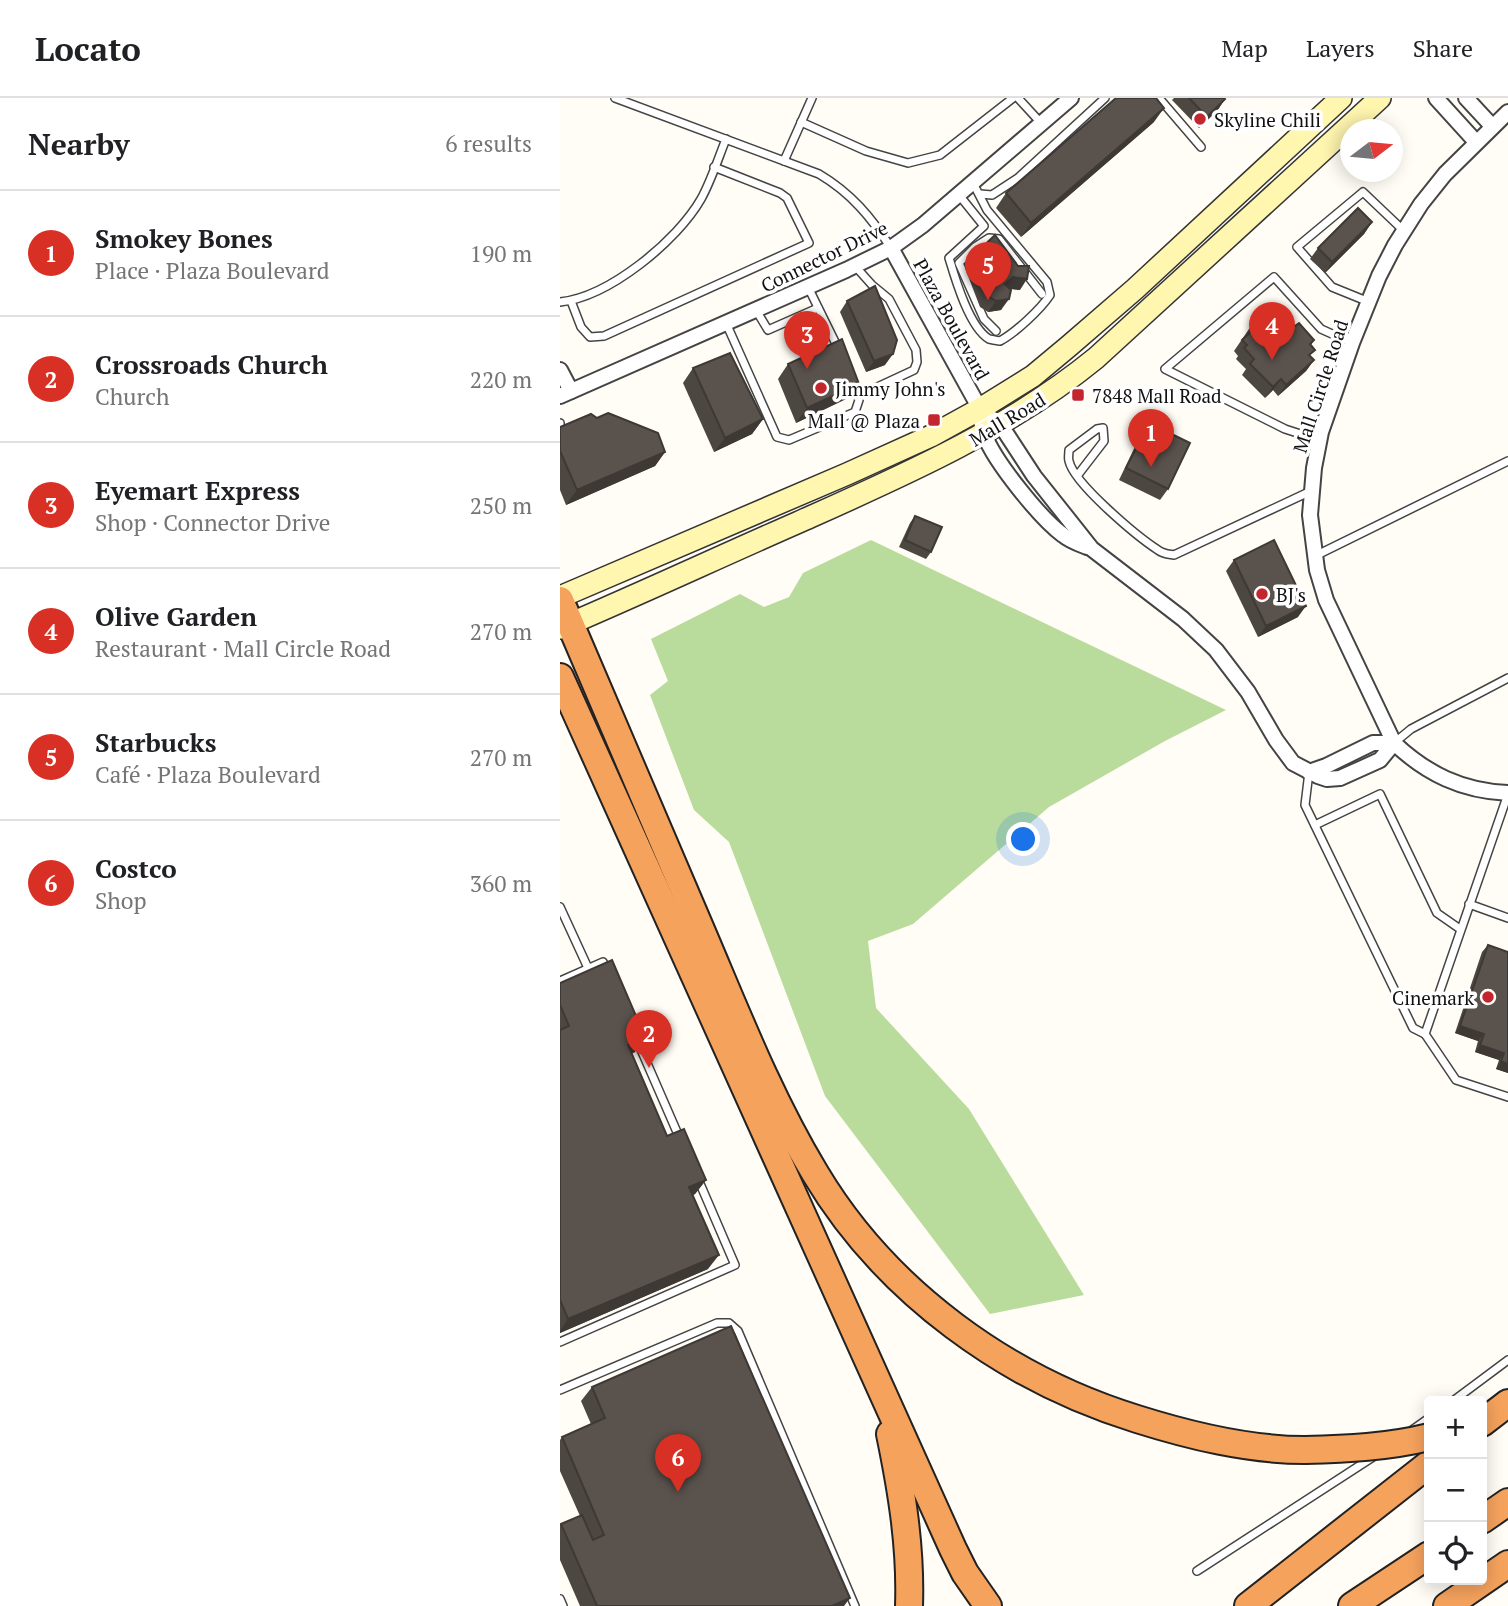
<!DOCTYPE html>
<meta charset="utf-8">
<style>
body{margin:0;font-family:"PT Serif",serif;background:#f2f2f2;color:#202124}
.controls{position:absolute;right:21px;bottom:21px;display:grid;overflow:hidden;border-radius:7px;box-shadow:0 4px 18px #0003}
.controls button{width:63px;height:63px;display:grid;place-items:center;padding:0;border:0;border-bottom:2px solid #e0e0e0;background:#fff;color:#202124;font:35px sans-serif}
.compass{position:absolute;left:780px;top:21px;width:63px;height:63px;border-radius:50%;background:#fff;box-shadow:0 4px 18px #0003;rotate:74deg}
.you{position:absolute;left:464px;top:742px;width:24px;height:24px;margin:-18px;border:5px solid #fff;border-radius:50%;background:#1a73e8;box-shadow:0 0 0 10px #1a73e833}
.badge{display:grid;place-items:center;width:46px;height:46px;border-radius:50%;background:#d93025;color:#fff;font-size:23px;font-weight:700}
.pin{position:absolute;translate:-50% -58px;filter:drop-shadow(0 2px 4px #0008)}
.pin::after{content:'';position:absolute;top:37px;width:24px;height:21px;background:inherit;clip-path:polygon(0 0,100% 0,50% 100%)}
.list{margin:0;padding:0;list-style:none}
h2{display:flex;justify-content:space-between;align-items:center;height:91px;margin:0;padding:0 28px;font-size:30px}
h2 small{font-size:23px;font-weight:400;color:#757577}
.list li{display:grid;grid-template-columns:46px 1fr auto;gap:21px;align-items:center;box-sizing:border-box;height:126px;padding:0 28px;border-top:2px solid #e0e0e0}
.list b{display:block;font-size:26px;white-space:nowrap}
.list p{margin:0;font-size:23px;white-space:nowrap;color:#757577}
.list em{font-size:23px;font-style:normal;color:#757577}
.icon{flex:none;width:38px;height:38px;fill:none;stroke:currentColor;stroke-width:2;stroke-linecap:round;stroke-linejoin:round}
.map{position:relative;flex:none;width:948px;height:1508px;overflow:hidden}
header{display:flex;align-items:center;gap:42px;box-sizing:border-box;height:98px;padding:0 35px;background:#fff;border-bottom:2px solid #e0e0e0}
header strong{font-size:33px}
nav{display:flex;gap:38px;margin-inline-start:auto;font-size:24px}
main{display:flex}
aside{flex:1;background:#fff}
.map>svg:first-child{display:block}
</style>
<header>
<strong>Locato</strong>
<nav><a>Map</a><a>Layers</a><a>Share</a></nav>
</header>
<main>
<aside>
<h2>Nearby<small>6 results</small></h2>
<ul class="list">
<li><span class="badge">1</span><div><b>Smokey Bones</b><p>Place · Plaza Boulevard</p></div><em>190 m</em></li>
<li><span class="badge">2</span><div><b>Crossroads Church</b><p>Church</p></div><em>220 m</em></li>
<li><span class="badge">3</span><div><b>Eyemart Express</b><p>Shop · Connector Drive</p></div><em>250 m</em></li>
<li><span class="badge">4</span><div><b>Olive Garden</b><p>Restaurant · Mall Circle Road</p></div><em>270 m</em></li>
<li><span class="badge">5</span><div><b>Starbucks</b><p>Café · Plaza Boulevard</p></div><em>270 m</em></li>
<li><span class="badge">6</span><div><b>Costco</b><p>Shop</p></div><em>360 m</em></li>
</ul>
</aside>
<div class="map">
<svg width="948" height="1508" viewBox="0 0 948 1508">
<rect width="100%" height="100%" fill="#fffdf5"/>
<!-- forest -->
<path fill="#b9dc9c" d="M311,442L666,612L605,643L489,709L353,826L308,843L316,910L409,1011L524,1197L430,1216L265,998L169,744L134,712L90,597L108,583L91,541L180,496L204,509L229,499L243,475Z"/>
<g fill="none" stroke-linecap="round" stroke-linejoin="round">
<defs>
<g id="lane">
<path d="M55,0L259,76C291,95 311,119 331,150"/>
<path d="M458,0L481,25"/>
<path d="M599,0L641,49"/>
<path d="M241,24L306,53L348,65L380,57L453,0"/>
<path d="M224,63L252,0"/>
<path d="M420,96L432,97L458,80L545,0"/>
<path d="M399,97L424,128L389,160C395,180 409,229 429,241C429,241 439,243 440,243C455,235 480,212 490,197L487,184L427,112L413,85"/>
<path d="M295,168L312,187L329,201L356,252L357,264L354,272L311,292"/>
<path d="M248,189L278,250"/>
<path d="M11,203L21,229L30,239L44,238L249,145L227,100L220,95L154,69"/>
<path d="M0,204C49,199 117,143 141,101C151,83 158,61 166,41"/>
<path d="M809,204L772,189L737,149L803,94L844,133"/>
<path d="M196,212L208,232L258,210"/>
<path d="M166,225L217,339L229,342L295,314L299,302L292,284"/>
<path d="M436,233L424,221L399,165L415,149L429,140L439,141L482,196"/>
<path d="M0,325V327"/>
<path d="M759,342L725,331L605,271L714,179L761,231L792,245"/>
<path d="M517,378L544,343L543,330L537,331L509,352C509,356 508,360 509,363C514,386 578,439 598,452C603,456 608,456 614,457L751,393"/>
<path d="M755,458L948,363"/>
<path d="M834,645L851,631L948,580"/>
<path d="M749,674L745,707L853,930L865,936"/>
<path d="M948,696L865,936L896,982L948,999"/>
<path d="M755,727L820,696L877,815L900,831"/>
<path d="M909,806L948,820"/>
<path d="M0,809L28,870"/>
<path d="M0,883L43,864L48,874"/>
<path d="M76,940L120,1041"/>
<path d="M0,1244L175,1167L138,1081"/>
<path d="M0,1292L157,1225H169L178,1233L295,1508"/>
<path d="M893,1303L948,1262"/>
<path d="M852,1332L869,1320"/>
<path d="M637,1473L816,1357"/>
<path d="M0,1501L3,1508"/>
</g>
<g id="street">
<path d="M876,0L916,44"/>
<path d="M906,0L932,28"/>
<path d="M948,14L885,76L861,106L835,147L819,178L792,245L761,334L754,370L750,417L757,472L766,502L834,645C867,676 902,693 948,695"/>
<path d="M331,150L420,311C421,320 421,330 425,338C435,364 480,420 503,437C510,443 519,446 527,449"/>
<path d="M0,272L11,293"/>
<path d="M0,298L286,172L331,150L363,127L511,0"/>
<path d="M433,321L440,326L474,378L532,451L623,521L656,552L688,594L716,642L733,665L758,678L767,681L780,680L820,662L834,645"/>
<path d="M749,674L766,668L813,645H834"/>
</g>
<g id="secondary">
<path d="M0,499L287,376L371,338L420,311L473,278L509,248L575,191L781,0"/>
<path d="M0,530C80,496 159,459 239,424C342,378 448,332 536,260L820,0"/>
</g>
<g id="highway">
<path d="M0,502C46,611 93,719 139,827C175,911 208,997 255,1075C326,1194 447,1281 577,1321C631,1338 688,1352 745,1352"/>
<path d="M0,579L393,1451L405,1475L428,1508"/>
<path d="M922,1325L948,1305"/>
<path d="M330,1336C342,1394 351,1450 349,1508"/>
<path d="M922,1422L948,1404"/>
<path d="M688,1508L869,1366"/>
<path d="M792,1508L869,1457"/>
<path d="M887,1508L948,1466"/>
</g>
</defs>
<!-- lane casing -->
<use href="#lane" stroke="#444" stroke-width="10"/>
<!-- street casing -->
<use href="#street" stroke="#444" stroke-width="18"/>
<!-- secondary casing -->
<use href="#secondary" stroke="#333" stroke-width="24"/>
<!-- highway casing -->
<use href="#highway" stroke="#222" stroke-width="30"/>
<!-- lane -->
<use href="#lane" stroke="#fff" stroke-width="7"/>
<!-- street -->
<use href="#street" stroke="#fff" stroke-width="14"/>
<!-- secondary -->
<use href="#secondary" stroke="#fff6b0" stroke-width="21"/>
<!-- highway -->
<use href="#highway" stroke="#f5a25d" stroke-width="26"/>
<defs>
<path id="highway-bridge" d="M745,1352C786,1351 829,1349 869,1339"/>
</defs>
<!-- highway-bridge casing -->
<use href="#highway-bridge" stroke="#222" stroke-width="30" stroke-linecap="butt"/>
<!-- highway-bridge -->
<use href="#highway-bridge" stroke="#f5a25d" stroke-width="26"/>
</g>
<!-- wall -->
<g fill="#4d4742">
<path d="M614,0H664L665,1L657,13L639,30L612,2Z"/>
<path d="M594,24L461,139L436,110L446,95Z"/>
<path d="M812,124L804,136L765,175L750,161L758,150Z"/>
<path d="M412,159L460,192L449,191L441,212L428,214L420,209L405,170Z"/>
<path d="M287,203L325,267L306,274L280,214Z"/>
<path d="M708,227L735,228L754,242L751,247L750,258L754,262L746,273L718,298L713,292L705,300L682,277L686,271L676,261L678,258L674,253L691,228Z"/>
<path d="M228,266L299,286L288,300L236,325L218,281Z"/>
<path d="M133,270L203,321L192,336L154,354L123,285Z"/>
<path d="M37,320L105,354L95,368L6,407L0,392V329Z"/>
<path d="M589,325L608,391L600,402L559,382L581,336Z"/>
<path d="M355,418L371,454L366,461L339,449L350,425Z"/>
<path d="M674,462L738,519L698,539L666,473Z"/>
<path d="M928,847L948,975L936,971L939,962L915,954L918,943L895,935L922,854Z"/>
<path d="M0,885L75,954L72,955L107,1038L146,1082L135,1096L133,1097L148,1171L0,1235Z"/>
<path d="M32,1289L284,1508H20L0,1462V1427L1,1426L20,1418L0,1373V1342L2,1339L31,1326L21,1303Z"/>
</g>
<!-- shaded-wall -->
<g fill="#3f3936">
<path d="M665,1L657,13L639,30L647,19Z"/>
<path d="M604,10L594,24L461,139L471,125Z"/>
<path d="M812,124L804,136L765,175L772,164Z"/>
<path d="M453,179L467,181L460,192L445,190V186Z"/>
<path d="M449,201L441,212L428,214L436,203Z"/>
<path d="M333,256L325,267L306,274L314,263Z"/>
<path d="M754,262L746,273L718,298L726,287Z"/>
<path d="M721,281L713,292L705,300L713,289Z"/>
<path d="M299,286L288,300L236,325L247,310Z"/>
<path d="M203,321L192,336L154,354L165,340Z"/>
<path d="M105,354L95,368L6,407L17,392Z"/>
<path d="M746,508L738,519L698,539L706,528Z"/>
<path d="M900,928L924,936L918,943L895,935Z"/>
<path d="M85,939L75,954L58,962L68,947Z"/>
<path d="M920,947L944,955L939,962L915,954Z"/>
<path d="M941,963L948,966V975L936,971Z"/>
<path d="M146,1082L135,1096L119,1103L129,1089Z"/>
<path d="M159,1157L148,1171L0,1235V1233L8,1221Z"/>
<path d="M290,1500L284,1508H272Z"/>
</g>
<!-- building -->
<g fill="#5a524d" stroke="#3f3936" stroke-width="2">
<path d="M556,0H596L604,10L471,125L446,95Z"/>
<path d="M629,0H664L665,1L647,19Z"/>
<path d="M798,110L812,124L772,164L758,150Z"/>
<path d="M435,137L458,168H469L467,181L453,179L445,186L451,192L449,201L436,203L428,198L412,159Z"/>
<path d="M315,188L337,242L333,256L314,263L287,203Z"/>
<path d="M722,214L735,228L739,225L754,242L750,246L755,252L749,257L754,262L726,287L721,281L713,289L690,266L694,261L684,250L687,247L682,242L694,231L691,228L701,219L708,227Z"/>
<path d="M282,241L299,286L247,310L228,266Z"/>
<path d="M170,255L203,321L165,340L133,270Z"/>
<path d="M48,315L98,335L105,354L17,392L0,353V329L31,316L37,320Z"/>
<path d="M589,325L630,345L608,391L566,370Z"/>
<path d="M355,418L382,429L371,454L345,442Z"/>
<path d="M714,442L746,508L706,528L674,462Z"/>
<path d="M928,847L948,854V966L941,963L944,955L920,947L924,936L900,928Z"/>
<path d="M52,862L85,939L68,947L107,1038L124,1031L146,1082L129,1089L159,1157L8,1221L0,1202V932L9,928L0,907V885Z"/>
<path d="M171,1228L290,1500L272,1508H37L1,1426L22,1417L33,1442L44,1437L2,1339L45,1320L32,1289Z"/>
</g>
<!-- markers -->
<g fill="#c4262e" stroke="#fff" stroke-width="2.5">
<circle cx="640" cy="21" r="7"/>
<circle cx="261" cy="290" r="7"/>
<rect x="511" y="290" width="14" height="14" rx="3.5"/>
<rect x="367" y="315" width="14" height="14" rx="3.5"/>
<circle cx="702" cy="496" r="7"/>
<circle cx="928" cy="899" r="7"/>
</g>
<g text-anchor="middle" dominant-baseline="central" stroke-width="7" stroke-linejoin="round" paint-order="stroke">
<!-- poi labels -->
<g font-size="19" fill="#111" stroke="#fff" text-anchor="start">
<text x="654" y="21">Skyline Chili</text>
<text x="275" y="290">Jimmy John's</text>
<text x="532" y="297">7848 Mall Road</text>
<text x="360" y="322" text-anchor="end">Mall @ Plaza</text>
<text x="716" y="496">BJ's</text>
<text x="914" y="899" text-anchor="end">Cinemark</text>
</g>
<!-- street labels -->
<g font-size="19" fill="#111" stroke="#fff">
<text transform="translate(264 158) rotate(-26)">Connector Drive</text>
<text transform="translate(392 221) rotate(61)">Plaza Boulevard</text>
<text transform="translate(760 288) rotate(-72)">Mall Circle Road</text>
<text transform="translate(447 321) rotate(-31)">Mall Road</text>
</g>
</g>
</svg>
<div class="controls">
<button>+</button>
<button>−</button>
<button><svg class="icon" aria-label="locate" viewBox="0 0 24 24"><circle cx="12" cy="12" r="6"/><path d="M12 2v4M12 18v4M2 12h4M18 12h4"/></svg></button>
</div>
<svg class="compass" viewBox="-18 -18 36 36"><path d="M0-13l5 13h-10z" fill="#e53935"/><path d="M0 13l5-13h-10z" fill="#757577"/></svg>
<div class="you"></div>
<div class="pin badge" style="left:591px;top:369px">1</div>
<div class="pin badge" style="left:89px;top:970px">2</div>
<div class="pin badge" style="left:247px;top:271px">3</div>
<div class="pin badge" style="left:712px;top:262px">4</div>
<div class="pin badge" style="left:428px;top:202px">5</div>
<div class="pin badge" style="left:118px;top:1394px">6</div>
</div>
</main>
